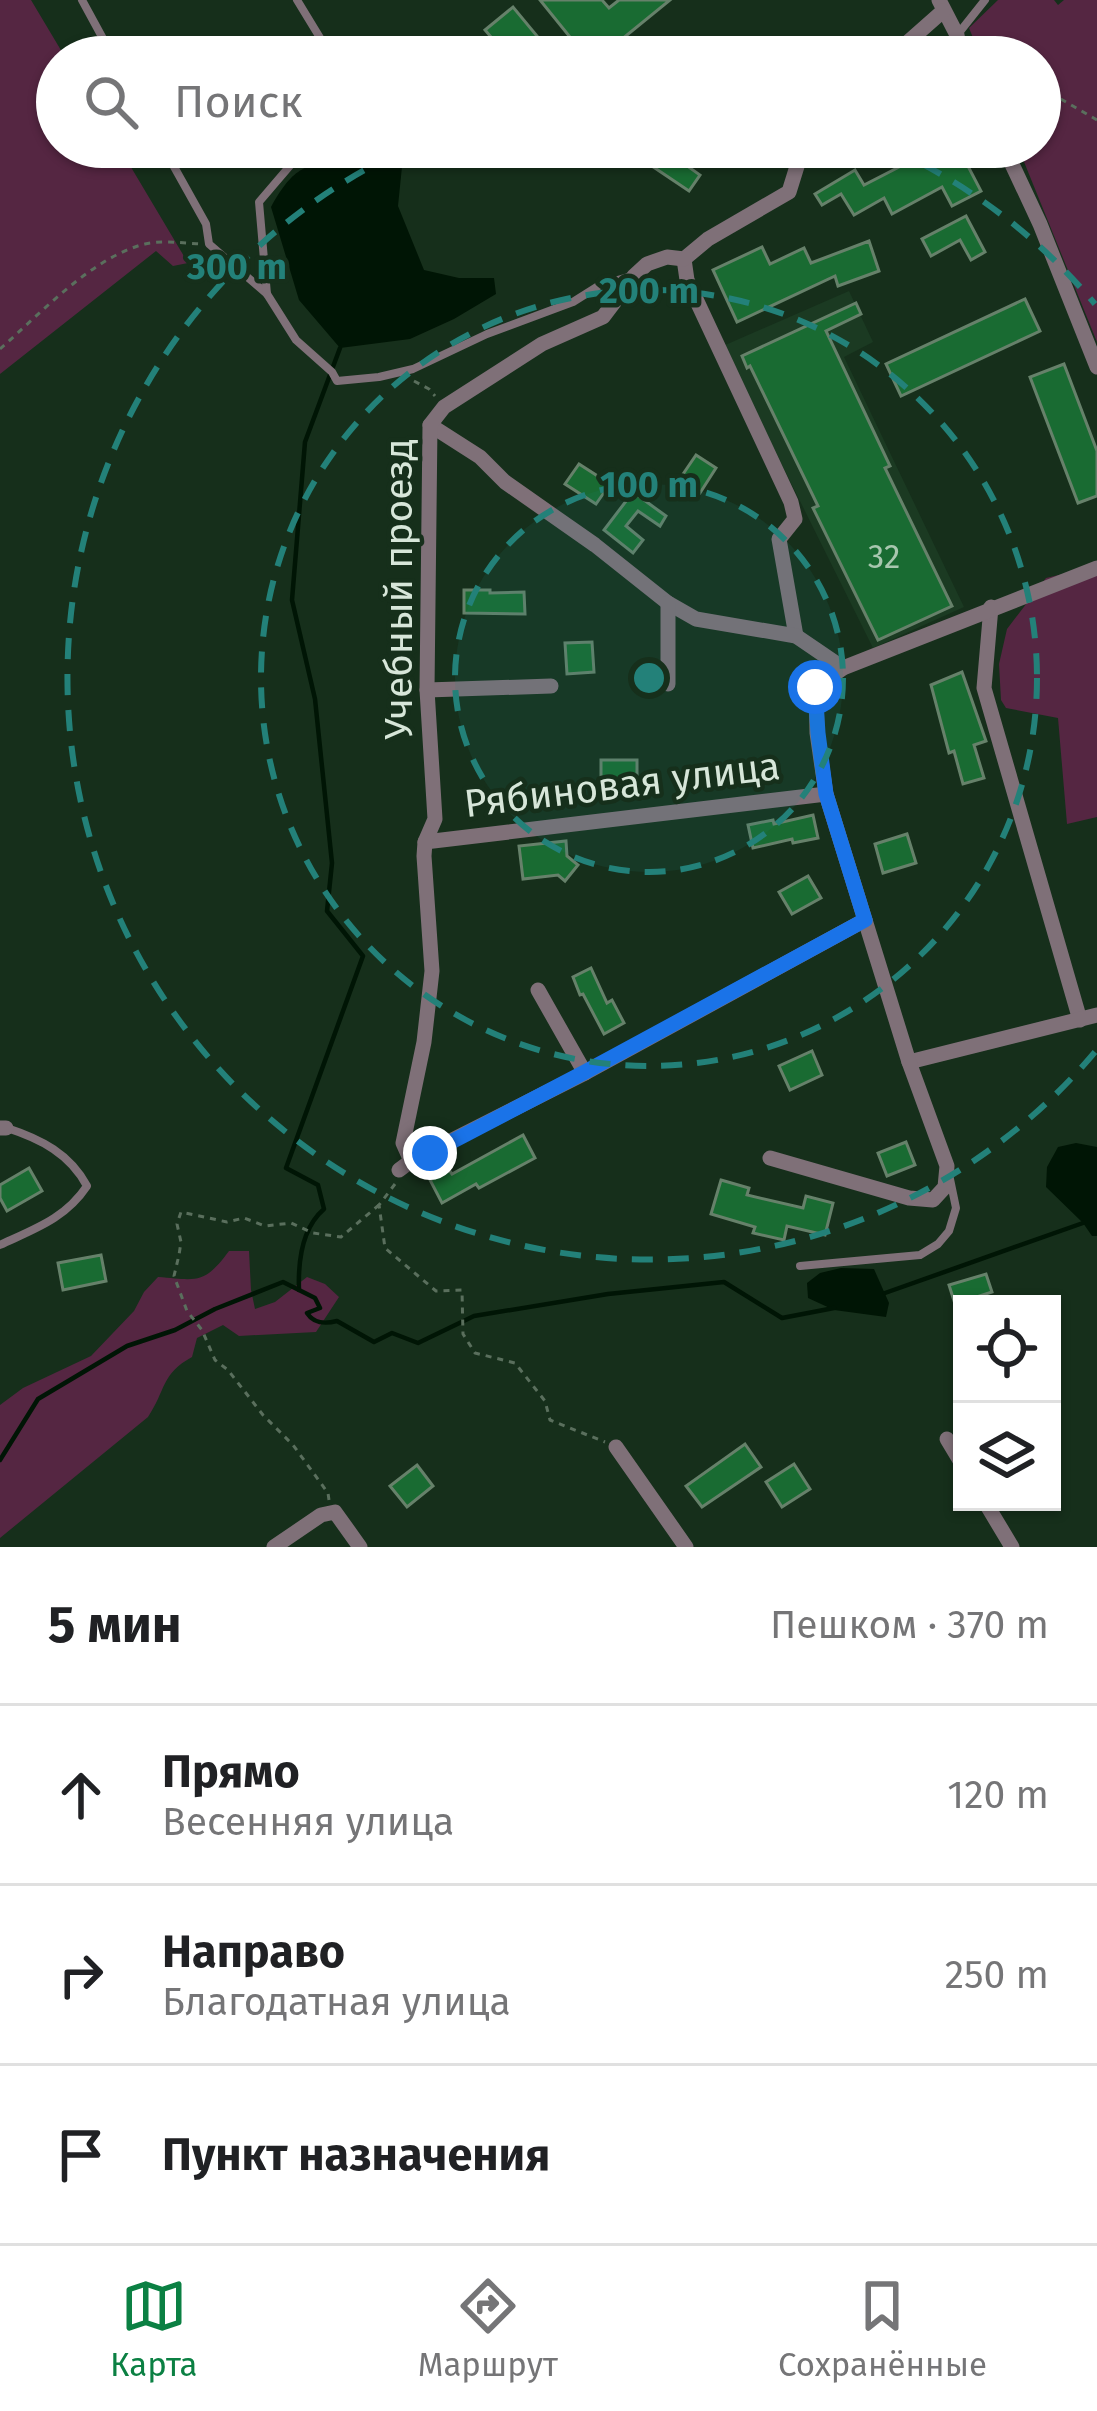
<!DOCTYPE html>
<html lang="ru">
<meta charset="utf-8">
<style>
body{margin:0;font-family:"Fira Sans",sans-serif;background:#f2f2f2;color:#202124}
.controls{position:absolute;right:36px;bottom:36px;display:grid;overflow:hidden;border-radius:0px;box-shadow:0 3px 9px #0004}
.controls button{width:108px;height:108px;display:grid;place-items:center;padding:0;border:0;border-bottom:3px solid #e0e0e0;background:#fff;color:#202124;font:60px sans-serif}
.stop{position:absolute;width:36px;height:36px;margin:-27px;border:9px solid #1a73e8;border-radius:50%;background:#fff}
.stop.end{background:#1a73e8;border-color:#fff;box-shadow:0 3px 12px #0008}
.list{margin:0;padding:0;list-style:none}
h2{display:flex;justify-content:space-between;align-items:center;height:156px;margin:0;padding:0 48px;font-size:51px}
h2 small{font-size:39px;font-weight:400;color:#757577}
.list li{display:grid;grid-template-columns:78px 1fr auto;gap:36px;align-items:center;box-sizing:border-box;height:180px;padding:0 48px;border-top:3px solid #e0e0e0}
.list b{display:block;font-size:45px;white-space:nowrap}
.list p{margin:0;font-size:39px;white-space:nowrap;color:#757577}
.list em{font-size:39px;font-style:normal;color:#757577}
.icon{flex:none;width:66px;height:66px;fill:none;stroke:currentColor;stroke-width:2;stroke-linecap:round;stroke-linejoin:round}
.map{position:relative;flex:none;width:1097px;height:1547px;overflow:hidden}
.search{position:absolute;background:#fff;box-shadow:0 3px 9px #0004;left:36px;right:36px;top:36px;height:132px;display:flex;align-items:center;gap:30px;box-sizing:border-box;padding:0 42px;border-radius:66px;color:#757577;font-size:45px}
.sheet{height:696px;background:#fff}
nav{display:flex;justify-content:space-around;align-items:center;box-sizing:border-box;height:168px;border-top:3px solid #e0e0e0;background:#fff;font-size:33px;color:#757577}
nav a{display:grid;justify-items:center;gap:6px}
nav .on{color:#0b8043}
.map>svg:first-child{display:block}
</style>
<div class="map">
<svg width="1097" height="1547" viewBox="0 0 1097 1547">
<rect width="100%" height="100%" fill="#162f1b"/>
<!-- built -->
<path fill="#1b3a22" d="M849,291L873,342L844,357L964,607L873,648L723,346Z"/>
<!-- green -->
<g fill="#552642">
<path d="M0,0H31L65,57H57V147H119L188,263L173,266L156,251L0,374Z"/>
<path d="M998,0H1054L1058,5L1064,0H1097V342L1018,147H1040V57H981L969,28Z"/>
<path d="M1097,566V817L1067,824L1058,718L1006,708L1001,700L999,664L1007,629L1046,578Z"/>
<path d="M229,1251H249L251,1290L255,1309L275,1302L307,1277L325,1284L339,1297L316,1332L239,1336L223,1325L197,1338L192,1357C161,1374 166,1390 148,1417L0,1538V1405L23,1388L91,1356L134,1311L144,1292L158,1277C197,1280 204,1285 229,1251Z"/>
</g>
<!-- water -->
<g fill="#001505">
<path d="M358,147H404L398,206L424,270L459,278H494L496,294L454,319L410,339L340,348L299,300L271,207C295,165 304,165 350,158Z"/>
<path d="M1076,1143L1097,1147V1236H1092L1083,1223L1046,1187L1047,1167L1058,1147Z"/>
<path d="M841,1268L874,1269L889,1303L886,1317L834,1310L808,1298L807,1283L820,1273Z"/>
</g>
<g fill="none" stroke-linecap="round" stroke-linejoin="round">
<!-- stream -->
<g stroke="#001505" stroke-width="4.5">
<path d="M299,1290C298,1262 302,1228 324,1209L318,1185L286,1168L363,956L327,911L332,863L315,699L292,600L305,442L340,348"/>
<path d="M885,1293L1083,1223"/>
<path d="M0,1460L38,1399L127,1346L175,1330L215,1309L283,1282L315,1298L320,1308L307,1313C314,1324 325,1324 337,1321L374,1342L392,1333L418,1343L474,1316L608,1294L724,1282L782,1318L834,1308"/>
</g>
</g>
<!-- building -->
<g fill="#196b32" stroke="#66816a" stroke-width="3">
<path d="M540,0H602L609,8L619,0H670L600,57H508L485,30L513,7L551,53L570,37Z"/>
<path d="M652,147H684L676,158L700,175L689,191L643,160Z"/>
<path d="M938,147H958L981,191L952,206L942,187L892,214L884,198L854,215L841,194L822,205L815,194L855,170L864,185Z"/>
<path d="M966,216L985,252L971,260L960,240L931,256L922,239Z"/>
<path d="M869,241L879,271L838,286L835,276L737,322L713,270L762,247L770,264L804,248L811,263Z"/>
<path d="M1025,299L1040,331L901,396L886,364Z"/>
<path d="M856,303L861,314L826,331L890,466L885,468L952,606L878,640L813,508L818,506L750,366L747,368L742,356Z"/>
<path d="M1064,364L1097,451V496L1078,503L1030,377Z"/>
<path d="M696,455L716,468L700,493L679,480Z"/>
<path d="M579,464L610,484L596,504L565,484Z"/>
<path d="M633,492L666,516L660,526L638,511L626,526L643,540L633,553L604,530Z"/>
<path d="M464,590H490V593L524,592L525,614L464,613Z"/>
<path d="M592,642L594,672L567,674L565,643Z"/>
<path d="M962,672L986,741L974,745L984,778L963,784L954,751L949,753L931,685Z"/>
<rect x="601" y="760" width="36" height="26"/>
<path d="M813,815L818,838L793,843L792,839L753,848L748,825L773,820L774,824Z"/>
<path d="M907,834L916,863L883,873L875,844Z"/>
<path d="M566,841L567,856L578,865L565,881L558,875L523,879L519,846Z"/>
<path d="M808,876L821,898L792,914L779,892Z"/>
<path d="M591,968L607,1003L612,1000L624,1023L604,1034L583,994L580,995L573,977Z"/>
<path d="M812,1051L822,1075L790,1090L779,1066Z"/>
<path d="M523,1135L535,1158L479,1188L476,1184L442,1203L430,1180L449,1170L452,1174Z"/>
<path d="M906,1142L915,1165L887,1176L878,1153Z"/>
<path d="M29,1168L42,1191L7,1211L0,1198V1185Z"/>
<path d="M721,1180L749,1188L747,1195L803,1208L806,1196L833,1203L825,1235L787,1226L784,1240L753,1233L755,1227L711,1214Z"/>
<path d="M101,1255L106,1281L63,1290L58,1263Z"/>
<path d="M986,1274L992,1292L955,1304L949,1285Z"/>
<path d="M745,1444L761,1467L702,1507L686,1486Z"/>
<path d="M794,1464L810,1489L782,1507L766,1482Z"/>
<path d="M417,1465L433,1486L407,1507L390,1486Z"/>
</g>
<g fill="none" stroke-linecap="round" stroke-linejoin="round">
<!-- path -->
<g stroke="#5a6f5d" stroke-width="3" stroke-dasharray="6 6" stroke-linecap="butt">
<path d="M1040,87L1097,120"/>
<path d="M0,349C40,314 92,257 145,244C163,240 182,243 201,244"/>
<path d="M414,381L429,389L435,396"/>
<path d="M395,1184L379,1205L385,1248L436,1291L462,1290L463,1334L475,1353L515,1363L545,1401L550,1420L605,1442"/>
<path d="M329,1500L328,1493L293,1445L263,1415L228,1370L215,1360L202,1330L187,1311L174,1276L179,1255L181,1242L177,1224L181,1212L227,1222L244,1218L265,1226L291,1223L313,1233L341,1237L379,1205"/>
</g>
<!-- lane -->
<g stroke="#7f7078" stroke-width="8">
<path d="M82,0L113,57"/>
<path d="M297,0L322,41L307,57"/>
<path d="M958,34L985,0"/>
<path d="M163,147L206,224L209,244L267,294L296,340L332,372L337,381L379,377L413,369L487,334L573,302L600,285L628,277"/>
<path d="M267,294L259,202L306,147"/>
<path d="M0,1245C34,1229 65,1219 87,1186C70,1154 41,1139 7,1128"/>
<path d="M800,1266L920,1255L938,1244L949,1231L956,1208L950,1179"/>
</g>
<!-- street -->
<g stroke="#7f7078" stroke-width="15">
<path d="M939,0L957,35L961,57"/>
<path d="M891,57L943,11"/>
<path d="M1004,147L1040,224L1097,367"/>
<path d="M684,259L687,280L791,502L795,519L779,539L796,636"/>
<path d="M430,425L480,457L505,482L595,545L668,603L696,619L796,636L843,668"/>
<path d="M668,603V684"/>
<path d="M991,607L984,688L1080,1020"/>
<path d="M427,690L551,686"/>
<path d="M425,842L826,794"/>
<path d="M538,990L585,1073"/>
<path d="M909,1062L1097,1015"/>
<path d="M0,1128H6"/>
<path d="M770,1158L909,1198L933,1200L945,1187L947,1166L909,1062L826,794L817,733L816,687L843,668L1097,568"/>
<path d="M411,1161L403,1143L424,1042L432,971L424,856L425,842L435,819L427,690L430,425L444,407L542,344L603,317L634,276L647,264L667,257L684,259L708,239L789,192L803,147"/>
<path d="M399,1170L411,1161L585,1073L865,920"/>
<path d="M947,1439L962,1464"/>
<path d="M616,1447L686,1547"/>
<path d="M985,1502L1012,1547"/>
<path d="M274,1547L321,1515L335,1512L360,1547"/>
</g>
</g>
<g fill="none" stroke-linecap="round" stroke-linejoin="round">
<!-- route -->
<path stroke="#1a73e8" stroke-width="15" d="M430,1153L585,1072L865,920L826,794L818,733L815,687"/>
</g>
<!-- distance rings -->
<circle cx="649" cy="678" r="194" fill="#238179" fill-opacity=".12"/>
<g fill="none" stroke="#238179" stroke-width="6" stroke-dasharray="21 15">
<circle cx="649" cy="678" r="194"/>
<circle cx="649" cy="678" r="388"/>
<path d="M1095 1052A582 582 0 1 1 408 148M890 148A582 582 0 0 1 1095 304"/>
</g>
<g text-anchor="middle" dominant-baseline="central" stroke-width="9" stroke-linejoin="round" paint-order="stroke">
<!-- number labels -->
<g font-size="33" fill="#a8c7af">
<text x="884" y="557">32</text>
</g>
<!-- street labels -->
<g font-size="39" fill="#d7e6d9" stroke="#162f1b">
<text transform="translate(399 589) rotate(-90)">Учебный проезд</text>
<text transform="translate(622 785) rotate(-7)">Рябиновая улица</text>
</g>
</g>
<circle cx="649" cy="678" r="18" fill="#238179" stroke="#162f1b" stroke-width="6"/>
<g font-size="36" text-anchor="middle" font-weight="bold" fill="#238179" stroke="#162f1b" stroke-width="9" stroke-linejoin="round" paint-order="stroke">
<text x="237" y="279">300 m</text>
<text x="649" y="303">200 m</text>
<text x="649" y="497">100 m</text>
</g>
</svg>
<div class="controls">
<button><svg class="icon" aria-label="locate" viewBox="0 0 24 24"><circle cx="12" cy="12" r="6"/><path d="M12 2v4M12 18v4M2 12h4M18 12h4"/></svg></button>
<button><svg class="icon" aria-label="layers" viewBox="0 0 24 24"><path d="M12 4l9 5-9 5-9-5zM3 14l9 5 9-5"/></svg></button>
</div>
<div class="stop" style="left:815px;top:687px"></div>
<div class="stop end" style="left:430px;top:1153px"></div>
<div class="search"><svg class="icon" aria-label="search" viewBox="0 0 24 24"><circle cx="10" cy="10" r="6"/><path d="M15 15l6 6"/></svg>Поиск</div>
</div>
<section class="sheet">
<h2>5 мин<small>Пешком · 370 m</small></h2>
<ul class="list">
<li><svg class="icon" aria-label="ahead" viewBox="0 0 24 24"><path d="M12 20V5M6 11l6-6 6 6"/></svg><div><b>Прямо</b><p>Весенняя улица</p></div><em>120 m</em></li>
<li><svg class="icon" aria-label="right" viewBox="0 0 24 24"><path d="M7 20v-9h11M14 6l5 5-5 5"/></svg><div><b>Направо</b><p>Благодатная улица</p></div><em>250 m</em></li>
<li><svg class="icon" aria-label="arrive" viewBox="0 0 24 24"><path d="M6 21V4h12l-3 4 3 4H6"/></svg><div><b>Пункт назначения</b></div></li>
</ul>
</section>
<nav>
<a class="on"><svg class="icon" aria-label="map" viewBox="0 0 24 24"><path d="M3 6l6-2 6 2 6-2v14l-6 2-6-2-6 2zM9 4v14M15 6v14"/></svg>Карта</a>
<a><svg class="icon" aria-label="directions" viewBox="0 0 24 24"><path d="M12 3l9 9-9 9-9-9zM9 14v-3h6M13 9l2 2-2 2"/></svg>Маршрут</a>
<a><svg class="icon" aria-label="saved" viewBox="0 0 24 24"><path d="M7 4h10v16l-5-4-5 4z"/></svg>Сохранённые</a>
</nav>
